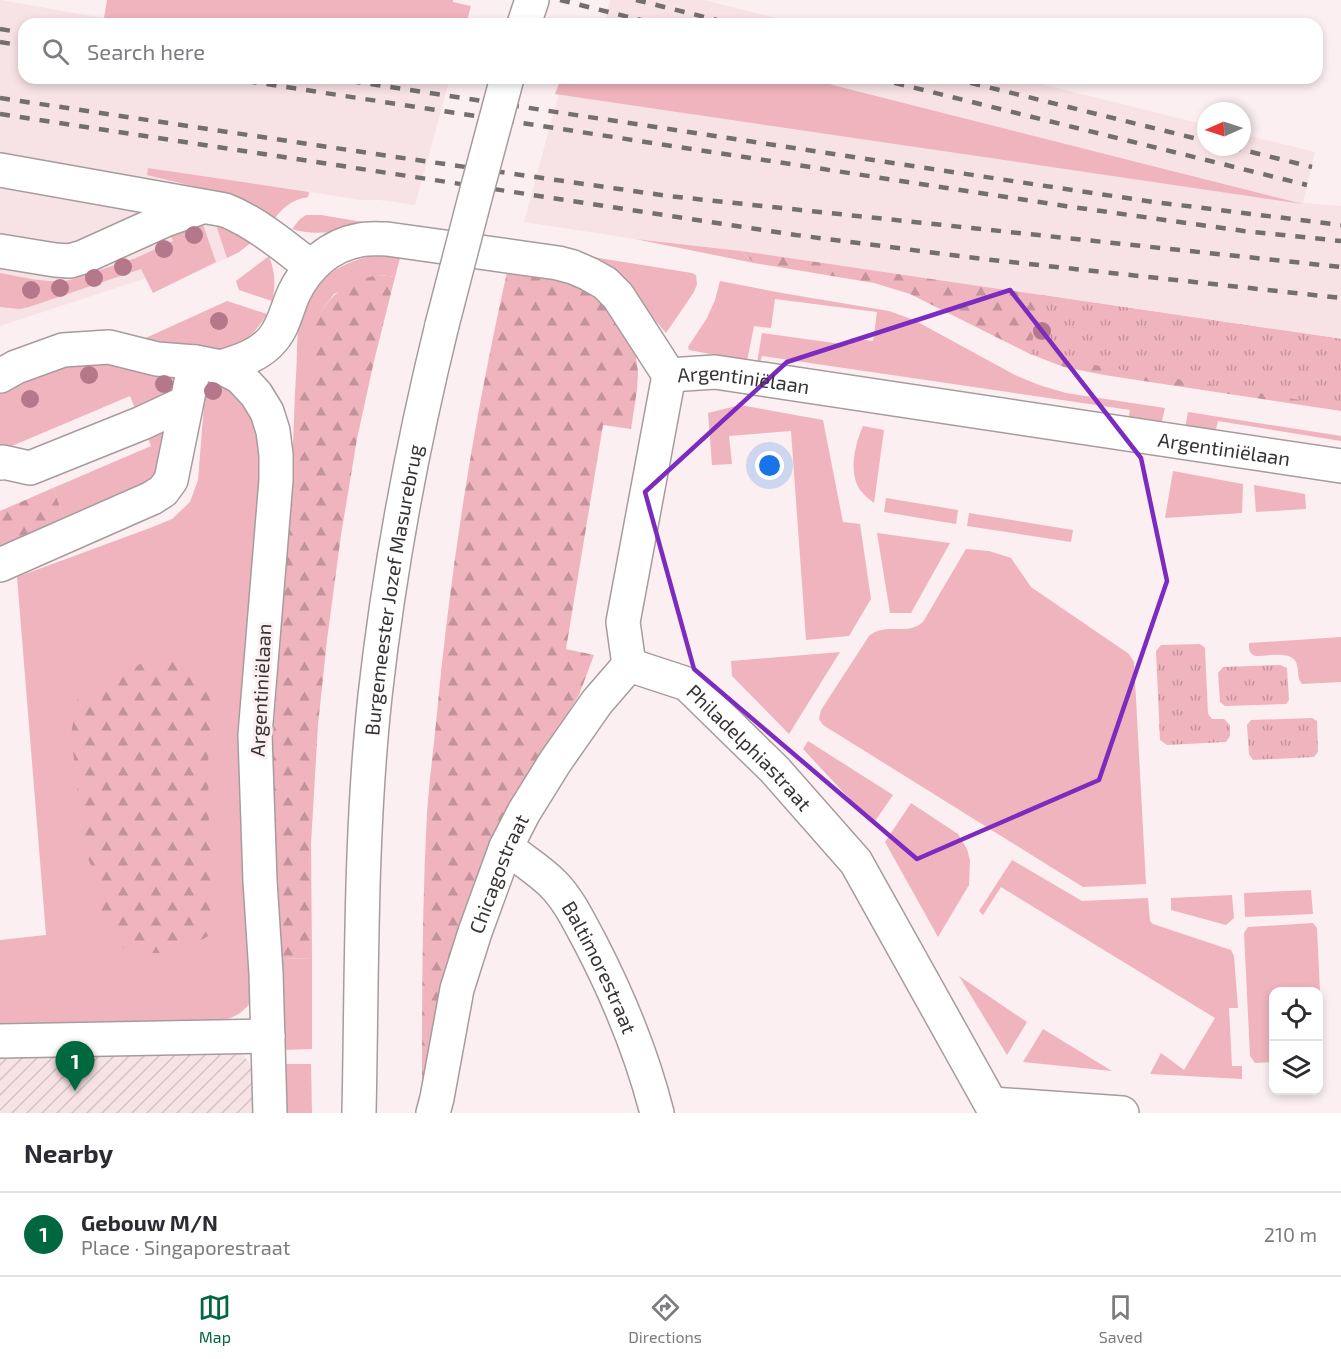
<!DOCTYPE html>
<meta charset="utf-8">
<style>
body{margin:0;font-family:"Exo 2",sans-serif;background:#f2f2f3;color:#2b2b33}
.controls{position:absolute;right:18px;bottom:18px;display:grid;overflow:hidden;border-radius:12px;box-shadow:0 3px 9px #0003}
.controls button{width:54px;height:54px;display:grid;place-items:center;padding:0;border:0;border-bottom:2px solid #e1e1e2;background:#fff;color:#2b2b33;font:30px sans-serif}
.compass{position:absolute;left:1197px;top:102px;width:54px;height:54px;border-radius:50%;background:#fff;box-shadow:0 3px 9px #0003;rotate:267deg}
.you{position:absolute;left:770px;top:466px;width:21px;height:21px;margin:-15px;border:4px solid #fff;border-radius:50%;background:#1a73e8;box-shadow:0 0 0 9px #1a73e833}
.badge{display:grid;place-items:center;width:39px;height:39px;border-radius:50%;background:#00683e;color:#fff;font-size:20px;font-weight:700}
.pin{position:absolute;translate:-50% -50px;filter:drop-shadow(0 2px 3px #0008)}
.pin::after{content:'';position:absolute;top:32px;width:21px;height:18px;background:inherit;clip-path:polygon(0 0,100% 0,50% 100%)}
.list{margin:0;padding:0;list-style:none}
h2{display:flex;justify-content:space-between;align-items:center;height:78px;margin:0;padding:0 24px;font-size:26px}
h2 small{font-size:20px;font-weight:400;color:#7c7c81}
.list li{display:grid;grid-template-columns:39px 1fr auto;gap:18px;align-items:center;box-sizing:border-box;height:84px;padding:0 24px;border-top:2px solid #e1e1e2}
.list b{display:block;font-size:22px;white-space:nowrap}
.list p{margin:0;font-size:20px;white-space:nowrap;color:#7c7c81}
.list em{font-size:20px;font-style:normal;color:#7c7c81}
.icon{flex:none;width:33px;height:33px;fill:none;stroke:currentColor;stroke-width:2;stroke-linecap:round;stroke-linejoin:round}
.map{position:relative;flex:none;width:1341px;height:1113px;overflow:hidden}
.search{position:absolute;background:#fff;box-shadow:0 3px 9px #0003;left:18px;right:18px;top:18px;height:66px;display:flex;align-items:center;gap:15px;box-sizing:border-box;padding:0 21px;border-radius:18px;color:#7c7c81;font-size:22px}
.sheet{height:162px;background:#fff}
nav{display:flex;justify-content:space-around;align-items:center;box-sizing:border-box;height:84px;border-top:2px solid #e1e1e2;background:#fff;font-size:16px;color:#7c7c81}
nav a{display:grid;justify-items:center;gap:3px}
nav .on{color:#00683e}
.map>svg:first-child{display:block}
</style>
<div class="map">
<svg width="1341" height="1113" viewBox="0 0 1341 1113">
<defs>
<pattern id="industrial-furrows" width="10" height="10" patternUnits="userSpaceOnUse" patternTransform="scale(1.5)"><rect width="10" height="10" fill="#f7e2e5"/><path d="M-1 1l2-2M0 10L10 0M9 11l2-2" fill="none" stroke="#d4c2c5"/></pattern>
<pattern id="forest-firs" width="22" height="20" patternUnits="userSpaceOnUse" patternTransform="scale(1.5)"><rect width="22" height="20" fill="#f0b4be"/><path d="M5 1l3.5 6h-7zM16 11l3.5 6h-7z" fill="#c3939b"/></pattern>
<pattern id="park-tufts" width="24" height="20" patternUnits="userSpaceOnUse" patternTransform="scale(1.5)"><rect width="24" height="20" fill="#f0b4be"/><path d="M3 7l-1-3M5 7V3M7 7l1-3M15 17l-1-3M17 17v-4M19 17l1-3" fill="none" stroke="#c3939b"/></pattern>
</defs>
<rect width="100%" height="100%" fill="#fbeff1"/>
<!-- built -->
<g fill="#f7e2e5">
<path d="M0,0L138,24H24V78H450L415,205L380,200H361L309,192L308,197L300,198L286,205L273,220L239,252L153,293L146,278L0,326Z"/>
<path d="M610,0H704L800,24H604Z"/>
<path d="M563,78H1018L1206,125V147H1242V134L1315,152L1303,203L1341,206V339L741,251L635,239L524,222Z"/>
</g>
<!-- industrial -->
<path fill="url(#industrial-furrows)" d="M222,1027L256,1072V1113H0V1030Z"/>
<!-- grass -->
<g fill="#f0b4be">
<path d="M107,0H453V2L471,6L466,24H138L104,18Z"/>
<path d="M561,78H805L1303,204L555,94Z"/>
<path d="M148,168L309,192L308,197C291,200 284,207 273,220L243,205L209,190L147,175Z"/>
<path d="M306,215H321L375,224C348,228 320,238 292,229L300,219Z"/>
<path d="M202,222L216,262L153,293L141,269L29,307L20,309L0,307V273C22,277 48,284 70,280L136,258L173,241L169,232Z"/>
<path d="M215,222L256,239L239,252L227,258Z"/>
<path d="M635,239L741,251L754,263Z"/>
<path d="M580,255L692,273L696,275L697,284L694,292L666,333L619,278Z"/>
<path d="M269,256C275,272 276,285 272,301L239,290L236,281Z"/>
<path d="M371,256H385L400,258L395,277L380,275L334,294L324,307L317,321L311,392H295C296,376 297,361 297,345C298,337 297,329 299,321C307,284 336,264 371,256Z"/>
<path d="M720,281L782,293L889,311L914,320L1015,375L1039,385L1066,393L1165,408L1161,425L1128,420L1130,410L762,356L760,363H757L762,333L849,345L851,338L873,341L877,312L775,299L771,328L754,326L747,361L689,350L688,347L707,318L715,300Z"/>
<path d="M227,301L267,314C244,351 227,353 186,348C171,345 155,343 139,341Z"/>
<path d="M90,362L172,375L176,388L173,393L136,411L130,396L0,451V391L49,368Z"/>
<path d="M213,385L226,388L253,414L262,439L247,865L251,1002C241,1015 232,1018 217,1022L0,1023V940L46,935L17,577L150,528L172,519L190,502L198,480L205,392Z"/>
<path d="M740,405L823,420L843,522L860,524L871,599L849,636L806,640L791,431L729,436L732,464L712,465L708,413Z"/>
<path d="M1188,412L1341,436V441L1218,421L1215,433L1185,428Z"/>
<path d="M863,426L884,430L874,503C869,499 864,495 860,490C848,472 855,444 863,426Z"/>
<path d="M155,431L163,432L154,478L147,486L65,520L53,488L151,446L146,433Z"/>
<path d="M1173,471L1243,484L1242,513L1165,518Z"/>
<path d="M1254,485L1305,494L1306,509L1256,512Z"/>
<path d="M886,498L958,510L956,524L884,512Z"/>
<path d="M969,513L1073,530L1071,542L967,526Z"/>
<path d="M877,533L950,543L911,613H890Z"/>
<path d="M966,549L989,551L1011,558L1031,587L1129,654L1134,662L1146,884L1083,887L823,725L819,719L821,710L869,636C884,622 908,636 923,622Z"/>
<path d="M1341,637V682L1302,684C1297,678 1299,672 1297,665C1294,650 1268,656 1256,656C1249,654 1249,650 1249,643Z"/>
<path d="M840,652L789,734L732,676L731,661Z"/>
<path d="M808,741L893,795L873,824L803,749Z"/>
<path d="M911,803L958,834L967,849L970,860L969,885L938,937L885,842Z"/>
<path d="M1012,860L1082,901L1148,898L1150,921L1153,924L1231,950L1234,956L1238,1008H1229L1232,1066H1242V1079L1150,1074L1161,1053L1184,1070L1215,1018L1001,887L983,915L979,911Z"/>
<path d="M1311,890L1313,914L1245,917L1244,893Z"/>
<path d="M1232,895L1234,918L1226,925L1171,910V898Z"/>
<path d="M1313,923L1317,928L1323,1055L1319,1060L1318,992H1274L1273,1062L1255,1063L1250,1056L1244,933L1248,927Z"/>
<path d="M312,958V1049L281,1050V959Z"/>
<path d="M959,976L1027,1022L1007,1055Z"/>
<path d="M1043,1029L1112,1071L1023,1062Z"/>
<path d="M283,1064H311L312,1113H284Z"/>
</g>
<!-- forest -->
<g fill="url(#forest-firs)">
<path d="M741,251L1341,339V411L1104,375L1064,367L1030,354L910,294L874,283L754,263Z"/>
<path d="M508,268L569,281L591,290L610,306L635,350L638,372L637,390L631,429L603,425L566,649L594,655L579,695L512,804L474,885L460,926L422,1094C422,1000 422,907 427,813C429,783 433,753 436,723C450,570 474,418 508,268Z"/>
<path d="M380,275L395,277L374,361L357,439L341,535L327,640L318,725L311,844L312,958L281,959L271,762L291,497L295,392H311C311,375 310,358 312,341C317,303 343,280 380,275Z"/>
<path d="M53,488L65,520L0,548V511Z"/>
<path d="M152,657L189,662L213,679L208,764L209,833L218,915L210,935L178,953H139L115,945L104,927L94,871L78,839L80,811L71,734L78,697L120,676Z"/>
</g>
<!-- park -->
<g fill="url(#park-tufts)">
<path d="M1041,295L1341,339V407L1030,354Z"/>
<path d="M1200,644L1205,648L1208,714L1212,719H1224L1230,725V736L1226,742L1167,745L1160,740L1156,651L1161,645Z"/>
<path d="M1280,665L1287,668L1289,700L1286,704L1225,706L1220,702L1218,673L1223,667Z"/>
<path d="M1312,718L1317,721L1318,752L1314,757L1253,760L1249,754L1247,725L1251,720Z"/>
</g>
<g fill="none" stroke-linecap="round" stroke-linejoin="round">
<defs>
<g id="minor">
<path d="M524,24L532,0"/>
<path d="M0,170L225,210C257,223 284,246 311,267"/>
<path d="M0,251L55,260L70,261L83,257L165,220L202,207"/>
<path d="M221,367C240,361 260,355 273,339C284,326 287,308 294,293C307,266 330,245 360,240C368,238 378,239 387,239L558,263L573,267L589,274L605,283L618,296L669,375"/>
<path id="s1" d="M669,375L715,372L1341,466"/>
<path d="M0,376L16,367L63,350L109,347L157,359L195,362L221,367L240,377L256,394L267,412L273,431L276,455V480L255,735L260,881L266,973L270,1113"/>
<path d="M0,463L3,462L30,468L142,423L185,403"/>
<path d="M0,565L152,498L163,491L171,480L195,362"/>
<path id="s2" d="M629,665L687,684L775,770L856,862L996,1113"/>
<path d="M629,665L623,622L669,375"/>
<path id="s3" d="M506,847C521,859 539,870 553,884C569,900 579,922 590,942C618,996 642,1054 657,1113"/>
<path d="M0,1041L268,1036"/>
<path d="M992,1104L1122,1113"/>
<path id="s4" d="M359,1113C362,974 360,834 375,696C389,571 412,447 442,325"/>
<path id="s5" d="M433,1113L437,1098L457,989L475,932L506,847L524,812L555,762L597,702L629,665"/>
</g>
</defs>
<!-- minor casing -->
<use href="#minor" stroke="#a79c9d" stroke-width="36"/>
<!-- minor -->
<use href="#minor" stroke="#fff" stroke-width="33"/>
<!-- rail -->
<g stroke="#746e6f" stroke-width="4.5" stroke-dasharray="10 10" stroke-linecap="butt">
<path d="M560,0L657,24"/>
<path d="M636,0L733,24"/>
<path d="M0,29L24,33"/>
<path d="M0,42L24,46"/>
<path d="M227,78L1065,206L1244,231L1341,241"/>
<path d="M331,78L1072,190L1154,202L1341,225"/>
<path d="M875,78L1307,185"/>
<path d="M951,78L1206,141"/>
<path d="M0,98L389,156L668,196L1341,267"/>
<path d="M0,114L796,235L983,259L1341,298"/>
<path d="M1231,147L1312,167"/>
</g>
<defs>
<path id="minor-bridge" d="M442,325L477,190L507,78"/>
</defs>
<!-- minor-bridge casing -->
<use href="#minor-bridge" stroke="#a79c9d" stroke-width="36" stroke-linecap="butt"/>
<!-- minor-bridge -->
<use href="#minor-bridge" stroke="#fff" stroke-width="33"/>
</g>
<!-- trees -->
<g fill="#b4788a">
<circle cx="194" cy="235" r="9"/>
<circle cx="164" cy="249" r="9"/>
<circle cx="123" cy="267" r="9"/>
<circle cx="94" cy="278" r="9"/>
<circle cx="60" cy="288" r="9"/>
<circle cx="31" cy="290" r="9"/>
<circle cx="219" cy="321" r="9"/>
<circle cx="1042" cy="331" r="9"/>
<circle cx="89" cy="375" r="9"/>
<circle cx="164" cy="384" r="9"/>
<circle cx="213" cy="391" r="9"/>
<circle cx="30" cy="399" r="9"/>
</g>
<!-- marked area -->
<path fill="none" stroke="#7b2cbf" stroke-width="4.5" stroke-linejoin="round" d="M1010,290L1141,458L1167,581L1099,780L917,859L694,669L645,492L787,362Z"/>
<g text-anchor="middle" dominant-baseline="central" stroke-width="6" stroke-linejoin="round" paint-order="stroke">
<!-- street labels -->
<g font-size="20" fill="#383434" stroke="#fbeff1">
<text stroke="none"><textPath href="#s1" startOffset="75">Argentiniëlaan</textPath></text>
<text stroke="none"><textPath href="#s1" startOffset="561">Argentiniëlaan</textPath></text>
<text stroke="none"><textPath href="#s4" startOffset="525">Burgemeester Jozef Masurebrug</textPath></text>
<text transform="translate(260 690) rotate(-87)">Argentiniëlaan</text>
<text stroke="none"><textPath href="#s2" startOffset="150">Philadelphiastraat</textPath></text>
<text stroke="none"><textPath href="#s5" startOffset="249">Chicagostraat</textPath></text>
<text stroke="none"><textPath href="#s3" startOffset="156">Baltimorestraat</textPath></text>
</g>
</g>
</svg>
<div class="controls">
<button><svg class="icon" aria-label="locate" viewBox="0 0 24 24"><circle cx="12" cy="12" r="6"/><path d="M12 2v4M12 18v4M2 12h4M18 12h4"/></svg></button>
<button><svg class="icon" aria-label="layers" viewBox="0 0 24 24"><path d="M12 4l9 5-9 5-9-5zM3 14l9 5 9-5"/></svg></button>
</div>
<svg class="compass" viewBox="-18 -18 36 36"><path d="M0-13l5 13h-10z" fill="#e53935"/><path d="M0 13l5-13h-10z" fill="#7c7c81"/></svg>
<div class="you"></div>
<div class="pin badge" style="left:75px;top:1091px">1</div>
<div class="search"><svg class="icon" aria-label="search" viewBox="0 0 24 24"><circle cx="10" cy="10" r="6"/><path d="M15 15l6 6"/></svg>Search here</div>
</div>
<section class="sheet">
<h2>Nearby<small></small></h2>
<ul class="list">
<li><span class="badge">1</span><div><b>Gebouw M/N</b><p>Place · Singaporestraat</p></div><em>210 m</em></li>
</ul>
</section>
<nav>
<a class="on"><svg class="icon" aria-label="map" viewBox="0 0 24 24"><path d="M3 6l6-2 6 2 6-2v14l-6 2-6-2-6 2zM9 4v14M15 6v14"/></svg>Map</a>
<a><svg class="icon" aria-label="directions" viewBox="0 0 24 24"><path d="M12 3l9 9-9 9-9-9zM9 14v-3h6M13 9l2 2-2 2"/></svg>Directions</a>
<a><svg class="icon" aria-label="saved" viewBox="0 0 24 24"><path d="M7 4h10v16l-5-4-5 4z"/></svg>Saved</a>
</nav>
